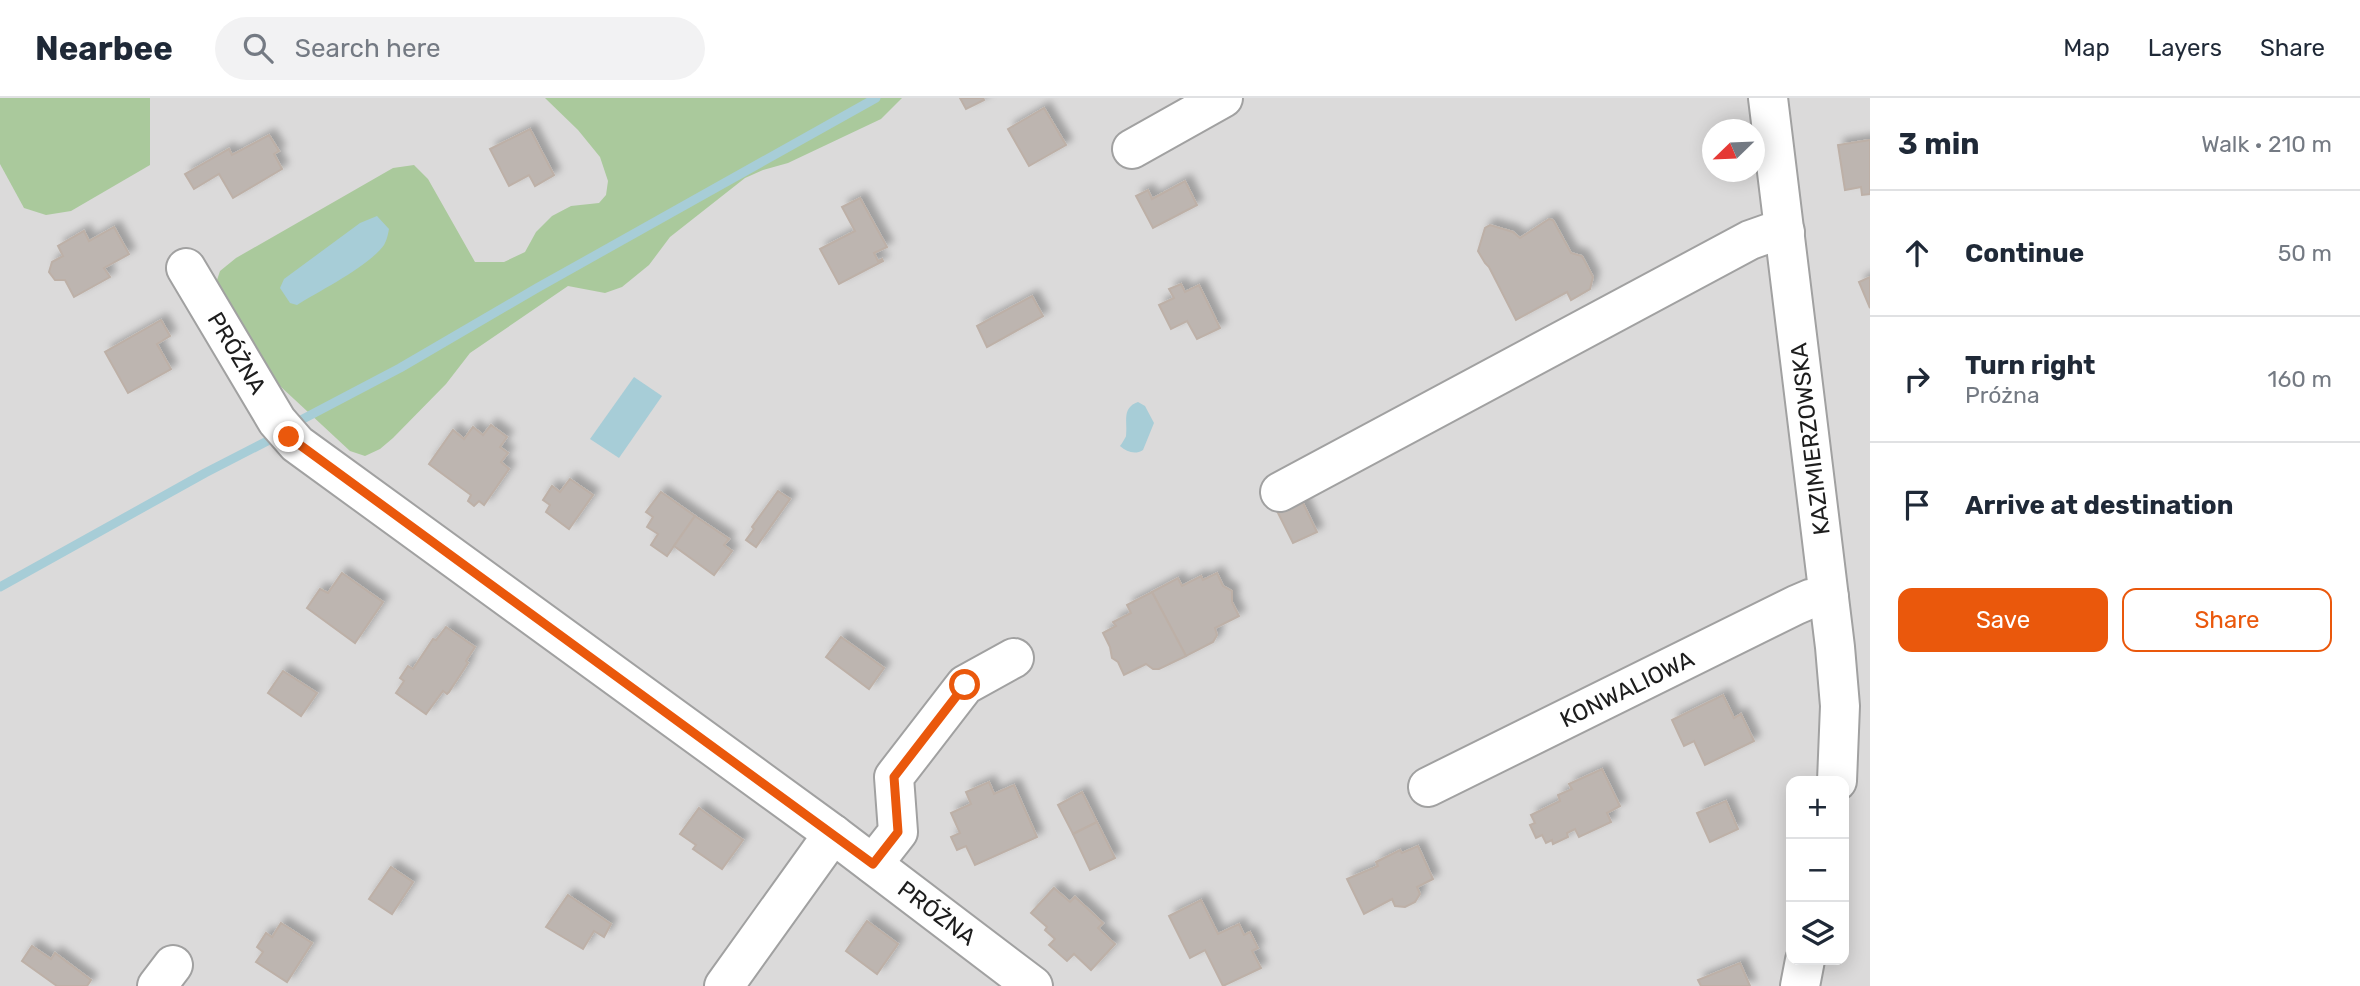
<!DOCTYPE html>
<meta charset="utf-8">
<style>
body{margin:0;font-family:Rubik,sans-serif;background:#f2f2f3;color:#1f2937}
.controls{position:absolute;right:21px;bottom:21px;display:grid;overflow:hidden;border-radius:14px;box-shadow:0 4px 18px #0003}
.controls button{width:63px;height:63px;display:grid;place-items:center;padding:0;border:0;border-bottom:2px solid #e0e1e3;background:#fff;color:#1f2937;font:35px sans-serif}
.compass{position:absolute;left:1702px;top:21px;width:63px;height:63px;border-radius:50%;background:#fff;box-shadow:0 4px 18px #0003;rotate:247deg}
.stop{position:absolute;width:21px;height:21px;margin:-16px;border:5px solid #ea580c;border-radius:50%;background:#fff}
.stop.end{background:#ea580c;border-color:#fff;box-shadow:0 2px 7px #0008}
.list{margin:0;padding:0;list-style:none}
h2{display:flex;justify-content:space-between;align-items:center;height:91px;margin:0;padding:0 28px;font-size:30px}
h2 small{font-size:23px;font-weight:400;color:#747a83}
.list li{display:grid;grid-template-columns:46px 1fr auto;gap:21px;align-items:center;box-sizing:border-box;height:126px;padding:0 28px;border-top:2px solid #e0e1e3}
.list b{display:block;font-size:26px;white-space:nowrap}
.list p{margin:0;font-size:23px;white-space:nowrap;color:#747a83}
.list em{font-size:23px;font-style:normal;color:#747a83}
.actions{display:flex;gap:14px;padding:21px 28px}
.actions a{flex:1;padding:16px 0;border:2px solid #ea580c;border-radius:14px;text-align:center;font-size:24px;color:#ea580c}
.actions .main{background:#ea580c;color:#fff}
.icon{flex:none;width:38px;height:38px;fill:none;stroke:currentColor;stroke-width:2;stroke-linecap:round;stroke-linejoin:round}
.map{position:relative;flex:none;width:1870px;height:888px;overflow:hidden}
header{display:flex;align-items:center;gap:42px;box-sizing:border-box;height:98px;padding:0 35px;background:#fff;border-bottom:2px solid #e0e1e3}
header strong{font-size:33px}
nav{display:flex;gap:38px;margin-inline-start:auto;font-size:24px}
.search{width:490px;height:63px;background:#f2f2f3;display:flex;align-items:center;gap:18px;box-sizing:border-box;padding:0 24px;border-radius:38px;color:#747a83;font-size:26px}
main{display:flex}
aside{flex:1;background:#fff}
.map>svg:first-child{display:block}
</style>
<header>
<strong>Nearbee</strong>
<div class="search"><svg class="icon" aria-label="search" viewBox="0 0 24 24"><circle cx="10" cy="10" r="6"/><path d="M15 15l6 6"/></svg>Search here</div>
<nav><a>Map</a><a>Layers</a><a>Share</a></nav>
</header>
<main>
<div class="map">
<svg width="1870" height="888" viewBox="0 0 1870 888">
<defs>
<filter id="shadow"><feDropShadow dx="6" dy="-6" stdDeviation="3.5" flood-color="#0004"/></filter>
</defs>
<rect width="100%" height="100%" fill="#edeae3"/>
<!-- residential -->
<path fill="#dbdada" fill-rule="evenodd" d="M0,0H1870V888H0ZM1713,32H1755V74H1713ZM1791,683H1844V862H1791Z"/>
<!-- forest -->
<g fill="#aac99c">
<path d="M0,0H150V67L71,113L46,117L24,110L0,66Z"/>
<path d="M545,0H902L881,21L788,65L763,72L745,80L670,139L649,167L622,189L605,195L568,188L470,255L446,286L393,340L380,351L365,358L350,353L280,288L255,251L217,182L220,173L236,160L393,70L414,67L428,81L475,164H504L525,154L536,134L552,118L571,108L599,105L606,97L608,83L600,59L578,32Z"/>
</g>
<!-- water -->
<g fill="#a7cdd7">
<path d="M377,118L389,131C388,136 387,142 384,147C369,168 321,192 297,207L290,205L280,190L284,181L360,125Z"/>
<path d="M634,279L662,298L619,360L590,341Z"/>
<path d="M1138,304L1145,308L1154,325L1143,352C1135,357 1127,354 1120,348C1121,347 1126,339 1126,338C1128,324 1121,310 1138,304Z"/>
</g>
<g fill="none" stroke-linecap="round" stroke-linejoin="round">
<!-- stream -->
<g stroke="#a7cdd7" stroke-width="9">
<path d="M301,322L400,270L537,190L876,0"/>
<path d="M0,489L205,375L277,338"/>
</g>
</g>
<!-- building -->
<g fill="#bdb5b0" stroke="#bdb0a7" stroke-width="2" filter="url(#shadow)">
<path d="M960,0H983L984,2L966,11Z"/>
<path d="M1044,10L1066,47L1029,68L1008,31Z"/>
<path d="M530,31L554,77L535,88L529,77L509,88L490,51Z"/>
<path d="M269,37L279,53L274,56L282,71L233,100L219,76L194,91L185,76L229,51L232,57Z"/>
<path d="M1870,42V96L1862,97L1861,89L1845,92L1838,47Z"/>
<path d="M1185,83L1197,107L1153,130L1136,98L1148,92L1152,101Z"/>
<path d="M860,100L887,149L874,155L878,163L882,161L883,163L839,186L820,151L855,133L842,109Z"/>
<path d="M1549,121L1553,122L1571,155L1582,158L1593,179L1590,191L1571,202L1567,194L1516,222L1489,169L1485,165L1478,153L1485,130L1490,127L1513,134L1520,140Z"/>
<path d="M114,129L129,156L104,170L110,179L74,199L65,182H55L49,174L52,164L63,158L58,148L84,133L89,143Z"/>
<path d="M1870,179V210L1859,184Z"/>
<path d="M1181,186L1185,194L1199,187L1220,230L1197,241L1187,223L1171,231L1159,207L1174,200L1169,191Z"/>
<path d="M1032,198L1043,218L987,249L977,228Z"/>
<path d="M161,222L170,238L157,246L171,271L128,295L105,254Z"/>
<path d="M491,327L507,339L500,349L508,355L501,364L509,371L484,407L479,403L474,408L468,403L471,397L429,366L453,332L464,341L473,329L483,337Z"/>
<path d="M570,381L593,397L569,431L546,414L550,407L543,402L552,388L560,394Z"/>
<path d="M778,393L790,401L756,449L746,442L754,431L752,429Z"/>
<path d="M661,394L695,418L667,458L651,447L658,436L647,429L653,419L646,414Z"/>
<path d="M1300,399L1317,434L1293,445L1276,411Z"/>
<path d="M695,418L729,441L724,447L732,453L714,477L674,448Z"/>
<path d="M342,475L383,504L355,545L307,510L320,491L328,495Z"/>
<path d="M1217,475L1223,488L1232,493V504L1239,518L1215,530L1217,537L1213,544L1186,558L1152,494L1178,480L1182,488L1201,478L1203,482Z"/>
<path d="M1152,494L1186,558L1159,571H1153L1146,566L1124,577L1118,564L1112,560L1110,549L1103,535L1116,528L1113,524L1131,515L1127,507Z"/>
<path d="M446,529L475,549L466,563L468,565L449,594L447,596L443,593L426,616L396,595L404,583L400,580L408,568L413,571L433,541L436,542Z"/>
<path d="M841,539L884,570L869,591L826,559Z"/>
<path d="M283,573L317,595L301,618L268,595Z"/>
<path d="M1723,597L1734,620L1741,616L1754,643L1705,667L1694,643L1684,648L1672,622Z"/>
<path d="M1602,671L1620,708L1607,715L1611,724L1579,739L1575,731L1567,735L1568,739L1553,746L1552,742L1546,745L1542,737L1536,740L1530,727L1535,725L1531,717L1560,703L1558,697L1572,691L1569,686Z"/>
<path d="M989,684L994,696L1014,687L1037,739L975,767L966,748L957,752L951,739L960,735L951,715L971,706L966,694Z"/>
<path d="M1082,694L1097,724L1073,736L1058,707Z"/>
<path d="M1726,703L1738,731L1710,744L1697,715Z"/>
<path d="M699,710L743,742L722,771L693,751L696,747L680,736Z"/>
<path d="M1097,724L1115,760L1090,772L1073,736Z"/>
<path d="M1418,748L1433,781L1417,789L1420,796L1415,804L1405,809L1395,808L1392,801L1364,816L1347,781L1378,768L1376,764L1400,752L1402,755Z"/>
<path d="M391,769L413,784L392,816L369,801Z"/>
<path d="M1054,790L1070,804L1075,799L1103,825L1098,830L1115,846L1091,872L1074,856L1067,863L1049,847L1055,841L1045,832L1047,829L1031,815Z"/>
<path d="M568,797L611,826L604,839L594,833L583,851L546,829Z"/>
<path d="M1201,802L1218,836L1239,826L1244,837L1250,834L1258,850L1252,853L1261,870L1223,888L1205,852L1190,860L1169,818Z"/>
<path d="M867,823L898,846L877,876L846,853Z"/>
<path d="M281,825L312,845L287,884L256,864L263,854L257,849L266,835L272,839Z"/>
<path d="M32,848L51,861L55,855L91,882L87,888H57L22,863Z"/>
<path d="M1740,865L1750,888H1701L1698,882Z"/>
</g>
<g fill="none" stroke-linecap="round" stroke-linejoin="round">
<defs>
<g id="minor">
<path d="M1768,0L1835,549L1840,608L1837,683"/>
<path d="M1132,51L1223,0"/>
<path d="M186,170L277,323L297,346L833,736L1033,888"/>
<path d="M1280,394L1750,142L1767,136L1785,134"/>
<path d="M1428,689L1796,507L1810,501L1829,499"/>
<path d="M873,766L898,734L894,679L965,587L1014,560"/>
<path d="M157,888L173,867"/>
<path d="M724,888L833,736"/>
<path d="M1800,888L1805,862"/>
</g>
</defs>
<!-- minor casing -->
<use href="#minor" stroke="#a1a1a1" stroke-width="42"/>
<!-- minor -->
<use href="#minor" stroke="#fff" stroke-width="38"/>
</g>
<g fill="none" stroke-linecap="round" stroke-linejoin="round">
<!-- route -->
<path stroke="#ea580c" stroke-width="9" d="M289,339L873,766L898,734L894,679L965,587"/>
</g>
<g text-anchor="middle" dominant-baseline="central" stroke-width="5" stroke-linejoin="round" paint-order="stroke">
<!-- street labels -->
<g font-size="23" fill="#1d1d1d" stroke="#fff">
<text transform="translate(237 255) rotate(59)">PRÓŻNA</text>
<text transform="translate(1810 341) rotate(-97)">KAZIMIERZOWSKA</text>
<text transform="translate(1627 591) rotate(-26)">KONWALIOWA</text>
<text transform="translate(937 815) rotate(37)">PRÓŻNA</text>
</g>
</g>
</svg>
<div class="controls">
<button>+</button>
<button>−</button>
<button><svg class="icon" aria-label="layers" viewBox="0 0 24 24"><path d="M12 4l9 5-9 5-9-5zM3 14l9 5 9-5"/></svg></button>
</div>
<svg class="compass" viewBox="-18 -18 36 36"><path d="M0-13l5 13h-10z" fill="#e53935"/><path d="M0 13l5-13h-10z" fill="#747a83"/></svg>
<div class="stop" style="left:965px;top:587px"></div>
<div class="stop end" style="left:289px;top:339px"></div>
</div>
<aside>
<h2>3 min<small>Walk · 210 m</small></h2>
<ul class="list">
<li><svg class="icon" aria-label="ahead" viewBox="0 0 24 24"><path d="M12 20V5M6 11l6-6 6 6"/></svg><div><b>Continue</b></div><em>50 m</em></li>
<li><svg class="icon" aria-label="right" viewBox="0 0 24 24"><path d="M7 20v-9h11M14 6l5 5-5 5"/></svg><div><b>Turn right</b><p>Próżna</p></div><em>160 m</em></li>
<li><svg class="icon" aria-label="arrive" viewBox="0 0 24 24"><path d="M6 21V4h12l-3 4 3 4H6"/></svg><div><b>Arrive at destination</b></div></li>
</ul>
<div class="actions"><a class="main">Save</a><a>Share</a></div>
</aside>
</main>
